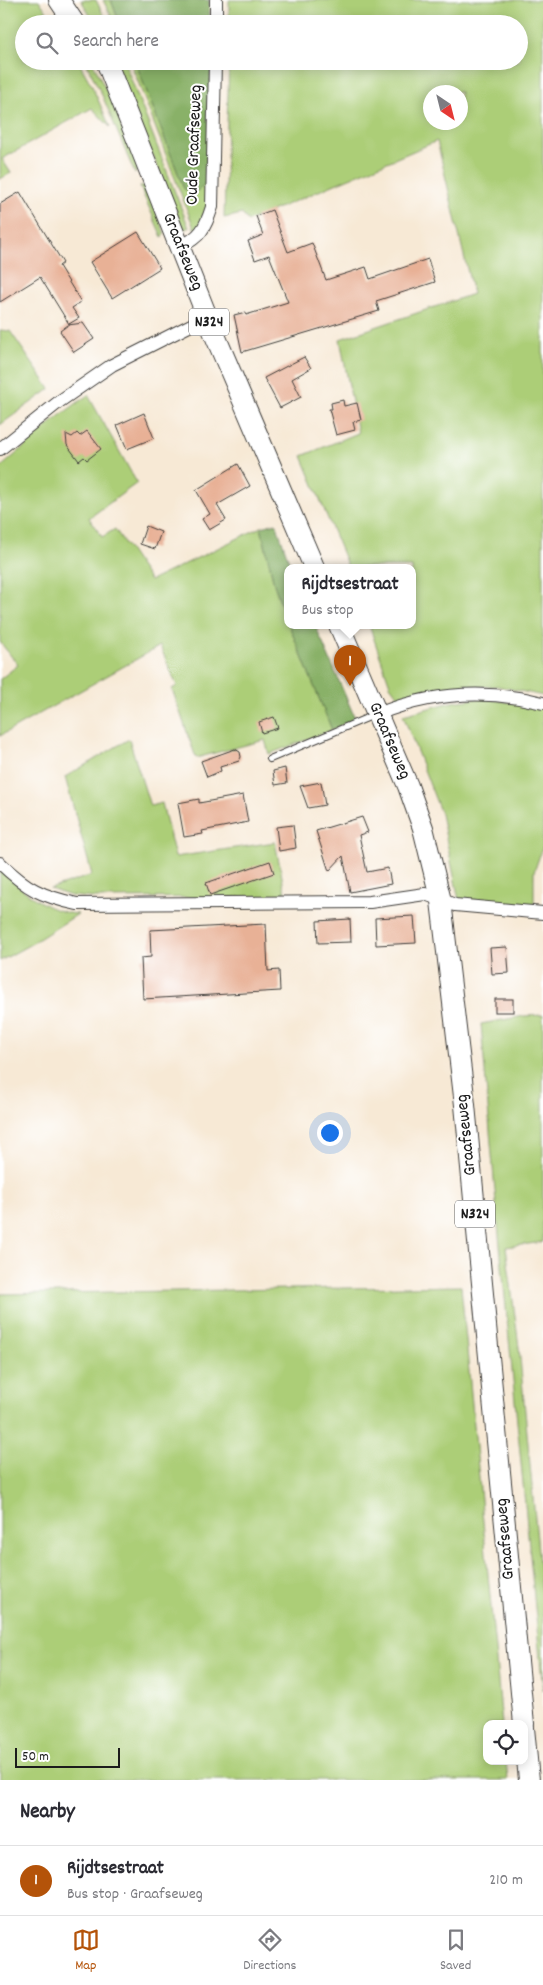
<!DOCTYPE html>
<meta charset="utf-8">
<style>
body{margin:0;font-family:Dekko,sans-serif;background:#f7f7f7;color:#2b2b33}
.controls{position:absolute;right:15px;bottom:15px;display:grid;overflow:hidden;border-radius:10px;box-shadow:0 2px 12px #0003}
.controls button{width:45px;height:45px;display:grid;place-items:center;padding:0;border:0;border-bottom:1px solid #e1e1e2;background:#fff;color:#2b2b33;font:25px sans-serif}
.compass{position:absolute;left:423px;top:85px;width:45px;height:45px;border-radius:50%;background:#fff;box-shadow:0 2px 12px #0003;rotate:145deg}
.scale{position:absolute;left:15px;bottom:12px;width:105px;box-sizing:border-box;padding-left:5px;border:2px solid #1c1c1c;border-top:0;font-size:14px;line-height:18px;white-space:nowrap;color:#1c1c1c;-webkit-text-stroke:4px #fff;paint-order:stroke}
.you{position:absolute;left:329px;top:1132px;width:18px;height:18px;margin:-12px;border:4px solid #fff;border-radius:50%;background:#1a73e8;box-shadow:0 0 0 8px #1a73e833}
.badge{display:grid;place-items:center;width:32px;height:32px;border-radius:50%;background:#b45309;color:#fff;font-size:16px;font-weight:700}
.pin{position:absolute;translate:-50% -41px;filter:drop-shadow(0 1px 2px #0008)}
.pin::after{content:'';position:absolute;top:26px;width:18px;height:15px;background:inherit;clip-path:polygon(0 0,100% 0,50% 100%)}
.popup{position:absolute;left:284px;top:564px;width:132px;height:65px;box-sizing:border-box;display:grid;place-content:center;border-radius:10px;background:#fff;filter:drop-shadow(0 1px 4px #0005);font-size:16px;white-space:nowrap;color:#7c7c81}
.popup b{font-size:19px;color:#2b2b33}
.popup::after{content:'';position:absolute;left:50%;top:100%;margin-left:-10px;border:10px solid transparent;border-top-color:#fff}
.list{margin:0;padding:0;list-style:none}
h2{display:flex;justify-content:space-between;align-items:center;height:65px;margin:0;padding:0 20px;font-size:21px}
h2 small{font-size:16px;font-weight:400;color:#7c7c81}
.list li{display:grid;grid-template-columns:32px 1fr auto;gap:15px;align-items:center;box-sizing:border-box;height:70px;padding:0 20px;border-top:1px solid #e1e1e2}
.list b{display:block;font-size:19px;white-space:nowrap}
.list p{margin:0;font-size:16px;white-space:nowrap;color:#7c7c81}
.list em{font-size:16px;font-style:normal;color:#7c7c81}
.icon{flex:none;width:28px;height:28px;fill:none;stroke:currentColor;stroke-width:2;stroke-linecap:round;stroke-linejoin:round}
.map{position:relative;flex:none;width:543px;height:1780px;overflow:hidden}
.search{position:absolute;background:#fff;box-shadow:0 2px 12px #0003;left:15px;right:15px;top:15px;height:55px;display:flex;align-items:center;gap:12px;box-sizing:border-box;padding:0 18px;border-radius:28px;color:#7c7c81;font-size:19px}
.sheet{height:135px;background:#fff}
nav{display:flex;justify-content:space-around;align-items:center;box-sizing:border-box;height:70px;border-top:1px solid #e1e1e2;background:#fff;font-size:14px;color:#7c7c81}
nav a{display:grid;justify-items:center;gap:2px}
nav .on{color:#b45309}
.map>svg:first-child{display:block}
</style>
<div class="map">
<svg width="543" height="1780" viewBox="0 0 543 1780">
<rect width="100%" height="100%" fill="#fff"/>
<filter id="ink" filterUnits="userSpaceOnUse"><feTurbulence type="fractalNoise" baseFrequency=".02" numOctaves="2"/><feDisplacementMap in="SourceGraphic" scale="10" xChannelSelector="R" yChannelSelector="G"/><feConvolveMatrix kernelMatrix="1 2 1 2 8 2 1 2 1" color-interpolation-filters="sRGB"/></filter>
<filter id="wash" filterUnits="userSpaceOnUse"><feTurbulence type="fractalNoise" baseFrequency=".0096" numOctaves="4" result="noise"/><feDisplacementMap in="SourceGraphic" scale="20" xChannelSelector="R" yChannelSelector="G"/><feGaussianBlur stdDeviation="1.12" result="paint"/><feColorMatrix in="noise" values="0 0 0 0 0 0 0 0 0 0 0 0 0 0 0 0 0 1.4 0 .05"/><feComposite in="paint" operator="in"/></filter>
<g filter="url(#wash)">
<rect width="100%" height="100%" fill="#f7e9d5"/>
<!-- green -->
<g fill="#acce77" stroke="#64754a" fill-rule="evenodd">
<path d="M0,0H39L55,24H24V61H78L92,86L110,127L92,108L2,159L11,173L0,179Z"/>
<path d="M81,0H96L108,24H95Z"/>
<path d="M103,0H111L120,24H115Z"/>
<path d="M229,0H543V696L497,686L452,688L399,697L390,685L369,625H412V567H348L302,456L358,433L340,339L473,294L437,141L248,221L242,214L224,218L229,61H519V24H229ZM430,92H460V122H430Z"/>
<path d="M85,61H92L113,104L139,167L135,174L102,95Z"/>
<path d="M114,61H124L189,228L183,229Z"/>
<path d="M130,61H135L184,189L208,183L210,196L199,228H194Z"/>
<path d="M146,185L165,234L162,237L140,187Z"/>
<path d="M0,330L10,331L50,389L0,425Z"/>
<path d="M88,395L137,483L89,518L102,537L115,529L150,581L261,527L274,584L288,625H289L332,730L269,754L265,740L196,758L172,689L177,686L160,646L0,736V679L18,665L0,642V468L58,417Z"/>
<path d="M482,698L543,708V846L534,872V905L459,900L441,814L403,715L452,702Z"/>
<path d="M129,739L150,806L162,803L175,857L275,842L286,897L94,898L71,896L50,889L92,875L65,777Z"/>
<path d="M0,868C22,890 45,912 78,914L31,944L0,961Z"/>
<path d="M543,1015V1242L506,1247L519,1347L543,1604V1690L497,1215L481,1024L524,1016Z"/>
<path d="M461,1286L502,1724H487V1761H506L508,1780H0V1294Z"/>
</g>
<!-- forest -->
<g fill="#89b168" stroke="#526642">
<path d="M111,0H209L210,24H120Z"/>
<path d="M135,61H211L208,183L194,193L184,189Z"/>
<path d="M276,523L291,567H288L287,620L274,584L261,527Z"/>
<path d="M289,625H315L355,718L332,730Z"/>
</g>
<g id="blocks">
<!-- building -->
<g fill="#e8b196">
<path d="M20,192L63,263L59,266L81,302L72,308L79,318L69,324L40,277L0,302V204Z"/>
<path d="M272,210L288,252L312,243L326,280L366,267L370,279L428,259L435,282L376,301L379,311L242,352L234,315L246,312V315L288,302L269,255L255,260L248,241L263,235L256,216Z"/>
<path d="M138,232L160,268L112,298L90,262Z"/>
<path d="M83,323L94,339L74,352L60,331L68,325Z"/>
<path d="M304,357L311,368L292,379L301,397L280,408L264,378Z"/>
<path d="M343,400L344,406L357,403L361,420L353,422L355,430L336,435L329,409H332L331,403Z"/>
<path d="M144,413L154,438L127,449L117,425Z"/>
<path d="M87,431L101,449L87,460L84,457L79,461L67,445L66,434L72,437L77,433L80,436Z"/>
<path d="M238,464L250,486L217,505L226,520L209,530L202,519L210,514L196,490Z"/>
<path d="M146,526L161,532L155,549L140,544Z"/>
<path d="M274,717L278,728L262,733L259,722Z"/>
<path d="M235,749L240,752L241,757L239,761L220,767L221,771L207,777L201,761Z"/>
<path d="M285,768L287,783L275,785L273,771Z"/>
<path d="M321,782L325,805L308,808L300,786Z"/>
<path d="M243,795L248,822L202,831L203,834L184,837L178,803L199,799V803Z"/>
<path d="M362,817L368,832L359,835L367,872L388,868L391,884L350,892L343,856L329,871L316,831Z"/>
<path d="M293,825L296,848L279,851L276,827Z"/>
<path d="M270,861L274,873L210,895L206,883Z"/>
<path d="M414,916L416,943L376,945L375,918Z"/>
<path d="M350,919L351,942L318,943L317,921Z"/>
<path d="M266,924L268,971L279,970L280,991L143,999L141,958L151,957L150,930Z"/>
<path d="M507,947L509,973L492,974L490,948Z"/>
<rect x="495" y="999" width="18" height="13"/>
</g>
</g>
</g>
<g filter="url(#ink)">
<use href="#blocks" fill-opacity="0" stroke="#3d3b38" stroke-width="1"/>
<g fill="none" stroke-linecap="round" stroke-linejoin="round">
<defs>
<path id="service" d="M270,759L374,715"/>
<g id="minor">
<path d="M216,24V0"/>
<path d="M180,247C200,237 205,229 212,207L215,61"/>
<path d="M0,449L60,401L112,365L195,323L208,319"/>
<path d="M378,714C432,692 487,689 543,703"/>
<path d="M0,863C27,889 41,896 77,904L370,902L425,894L455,905L543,913"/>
</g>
<g id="primary">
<path d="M59,0L75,24"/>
<path d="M106,61L208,319L314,567"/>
<path d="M339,625L408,786L423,828L441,901L465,1105L524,1724"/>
<path d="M524,1728L529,1780"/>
</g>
</defs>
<!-- service casing -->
<use href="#service" stroke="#3d3b38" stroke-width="8"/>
<!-- minor casing -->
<use href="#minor" stroke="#3d3b38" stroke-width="14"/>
<!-- primary casing -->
<use href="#primary" stroke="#3d3b38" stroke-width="22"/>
<!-- service -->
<use href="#service" stroke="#fff" stroke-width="6"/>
<!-- minor -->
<use href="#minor" stroke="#fff" stroke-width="12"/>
<!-- primary -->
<use href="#primary" stroke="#fff" stroke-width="20"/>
</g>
</g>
<g text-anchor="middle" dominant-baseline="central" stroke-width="4" stroke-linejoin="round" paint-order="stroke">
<!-- shield labels -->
<g fill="#fff" stroke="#606060" stroke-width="1">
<rect x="189" y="308.5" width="40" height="27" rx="4"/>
<rect x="455" y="1200.5" width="40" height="27" rx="4"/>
</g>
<g font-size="16" font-weight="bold" fill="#1c1c1c">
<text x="209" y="322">N324</text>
<text x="475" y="1214">N324</text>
</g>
<!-- street labels -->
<g font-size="18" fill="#1c1c1c" stroke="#fff">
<text transform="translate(195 145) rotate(-88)">Oude Graafseweg</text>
<text transform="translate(182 252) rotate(68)">Graafseweg</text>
<text transform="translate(389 741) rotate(67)">Graafseweg</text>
<text transform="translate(467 1135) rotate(-96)">Graafseweg</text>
<text transform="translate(506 1539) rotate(-95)">Graafseweg</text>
</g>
</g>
</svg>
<div class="controls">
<button><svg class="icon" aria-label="locate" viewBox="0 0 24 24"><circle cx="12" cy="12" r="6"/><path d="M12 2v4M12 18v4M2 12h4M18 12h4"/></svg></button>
</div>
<svg class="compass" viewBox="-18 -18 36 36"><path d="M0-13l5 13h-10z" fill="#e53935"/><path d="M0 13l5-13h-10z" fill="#7c7c81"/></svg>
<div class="scale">50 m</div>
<div class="you"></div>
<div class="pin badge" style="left:350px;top:686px">1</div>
<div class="popup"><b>Rijdtsestraat</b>Bus stop</div>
<div class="search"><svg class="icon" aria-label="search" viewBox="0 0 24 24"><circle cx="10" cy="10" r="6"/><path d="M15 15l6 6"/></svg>Search here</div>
</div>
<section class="sheet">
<h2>Nearby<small></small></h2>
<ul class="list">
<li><span class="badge">1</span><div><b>Rijdtsestraat</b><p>Bus stop · Graafseweg</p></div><em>210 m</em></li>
</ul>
</section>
<nav>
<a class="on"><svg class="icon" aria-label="map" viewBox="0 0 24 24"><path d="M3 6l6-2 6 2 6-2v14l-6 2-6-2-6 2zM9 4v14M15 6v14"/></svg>Map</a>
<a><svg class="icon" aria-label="directions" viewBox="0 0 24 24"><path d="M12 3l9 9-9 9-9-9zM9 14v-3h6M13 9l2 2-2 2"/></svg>Directions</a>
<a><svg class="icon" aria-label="saved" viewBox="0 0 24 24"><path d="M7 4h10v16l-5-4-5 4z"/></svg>Saved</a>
</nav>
